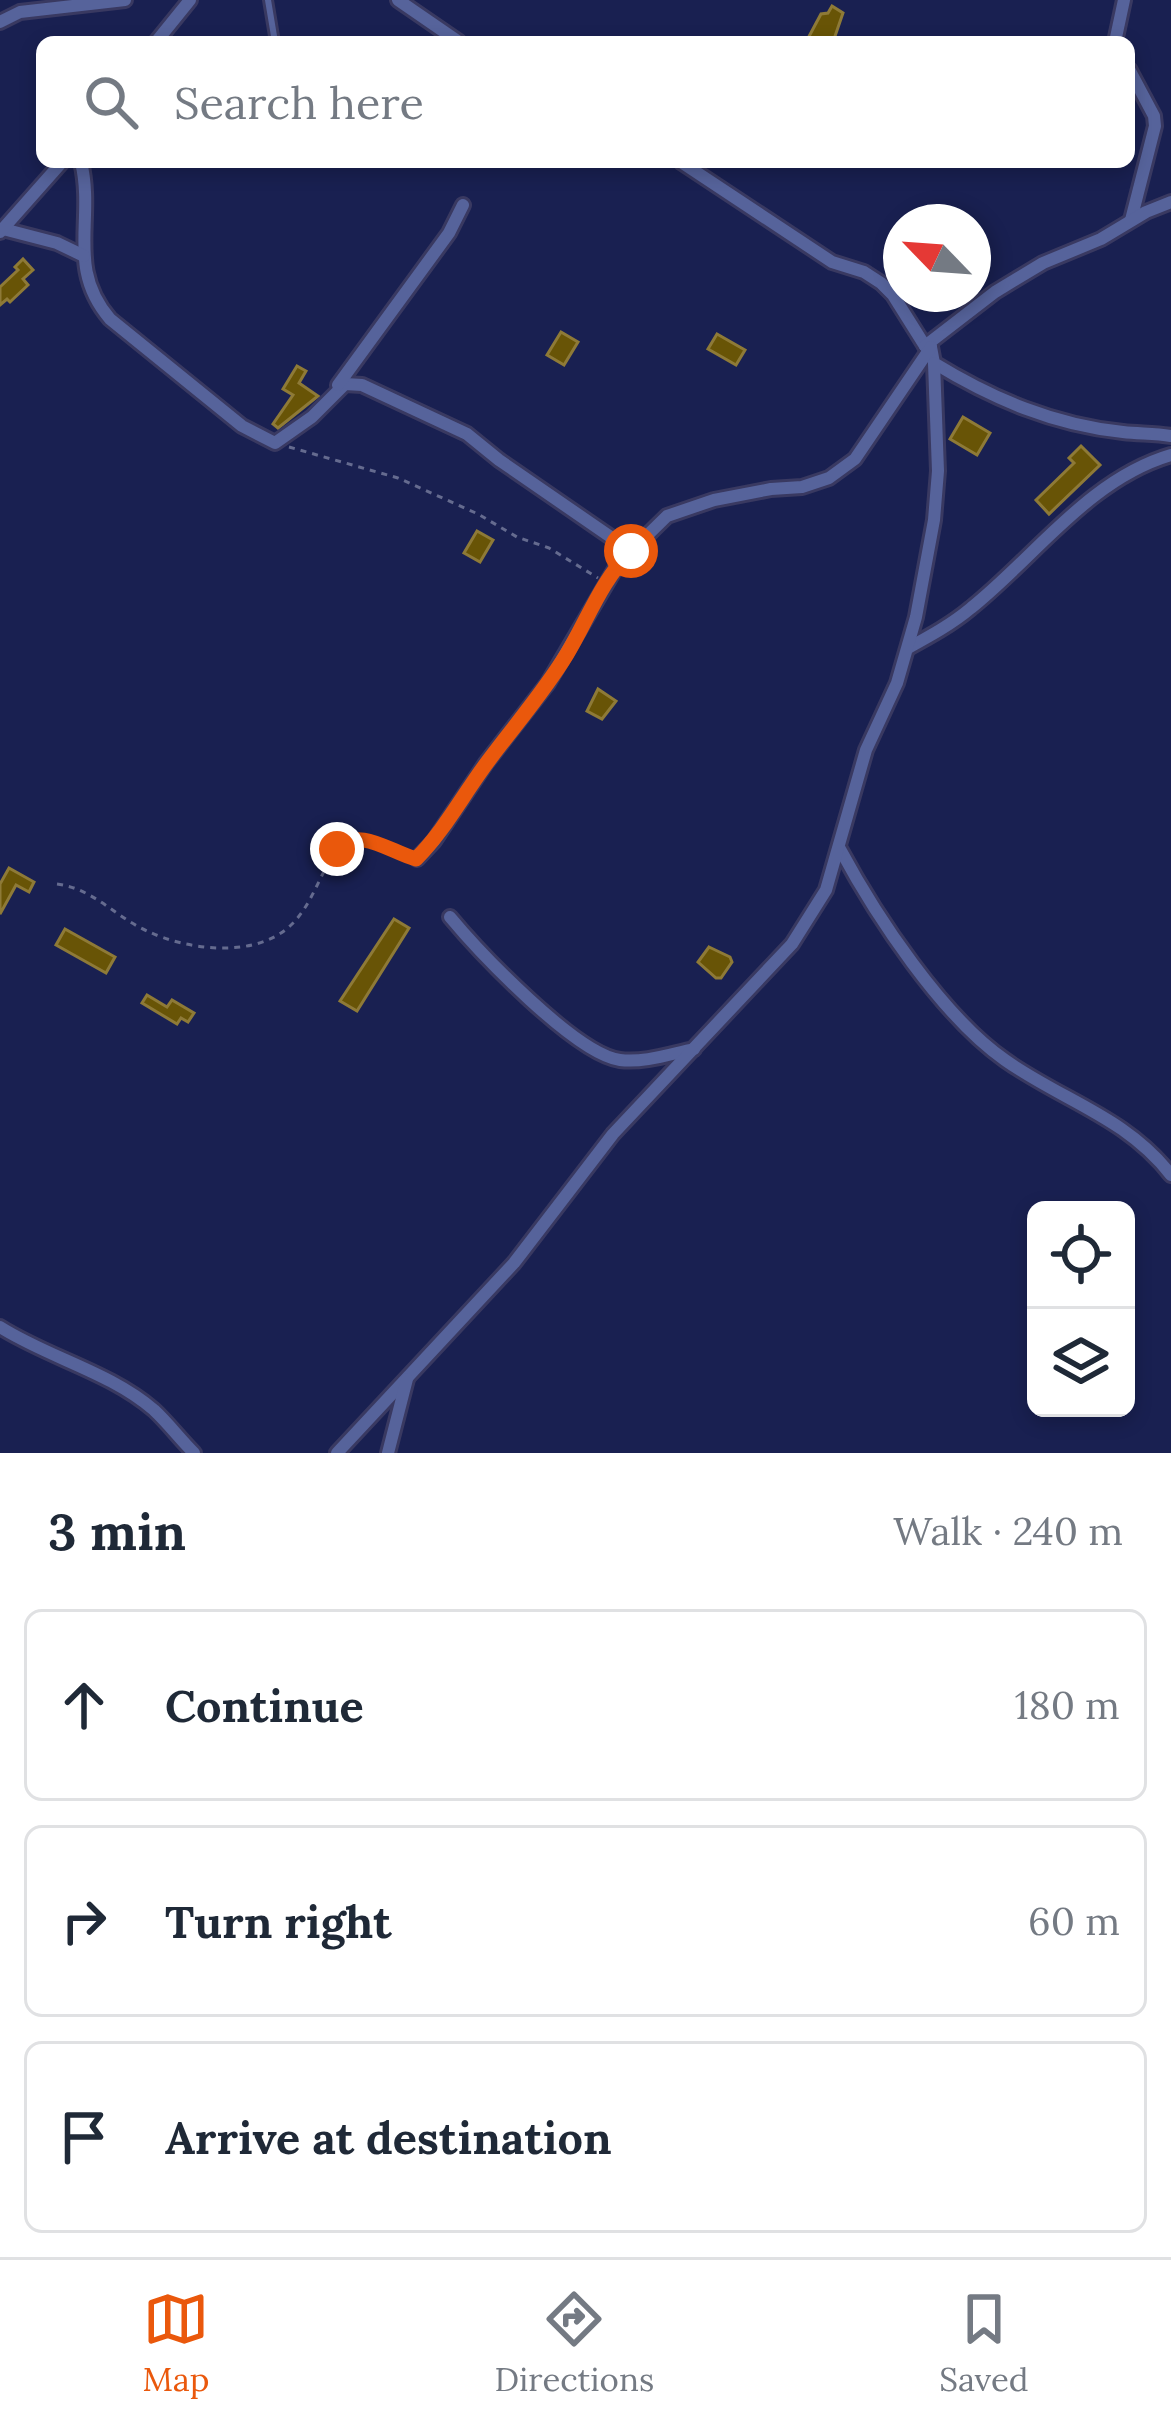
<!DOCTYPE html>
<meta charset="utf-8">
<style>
body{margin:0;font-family:Lora,serif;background:#f2f2f3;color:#1f2937}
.controls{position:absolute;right:36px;bottom:36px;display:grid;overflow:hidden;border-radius:18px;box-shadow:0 6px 18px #0003}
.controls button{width:108px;height:108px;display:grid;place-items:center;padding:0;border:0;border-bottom:3px solid #e0e1e3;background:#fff;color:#1f2937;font:60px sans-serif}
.compass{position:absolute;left:883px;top:204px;width:108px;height:108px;border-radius:50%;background:#fff;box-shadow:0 6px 18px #0003;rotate:295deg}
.stop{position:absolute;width:36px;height:36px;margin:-27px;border:9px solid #ea580c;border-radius:50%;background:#fff}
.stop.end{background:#ea580c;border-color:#fff;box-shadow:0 3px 12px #0008}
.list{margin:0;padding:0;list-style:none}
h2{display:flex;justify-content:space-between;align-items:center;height:156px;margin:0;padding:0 48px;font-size:51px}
h2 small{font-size:39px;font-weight:400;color:#747a83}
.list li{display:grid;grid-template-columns:78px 1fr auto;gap:36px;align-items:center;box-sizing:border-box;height:192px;margin:0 24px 24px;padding:0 24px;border:3px solid #e0e1e3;border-radius:18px}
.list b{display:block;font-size:45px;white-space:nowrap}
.list em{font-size:39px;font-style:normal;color:#747a83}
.icon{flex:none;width:66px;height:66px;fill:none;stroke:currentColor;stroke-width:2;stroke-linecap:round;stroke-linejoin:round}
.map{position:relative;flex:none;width:1171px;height:1453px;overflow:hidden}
.search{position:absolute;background:#fff;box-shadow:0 6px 18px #0003;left:36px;right:36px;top:36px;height:132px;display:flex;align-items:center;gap:30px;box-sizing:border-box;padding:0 42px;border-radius:18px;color:#747a83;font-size:45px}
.sheet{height:804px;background:#fff}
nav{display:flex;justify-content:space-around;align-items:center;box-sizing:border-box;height:168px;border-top:3px solid #e0e1e3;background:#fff;font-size:33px;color:#747a83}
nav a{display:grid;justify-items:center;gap:6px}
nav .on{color:#ea580c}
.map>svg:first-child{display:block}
</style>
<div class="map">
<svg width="1171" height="1453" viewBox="0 0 1171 1453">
<rect width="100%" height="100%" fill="#192051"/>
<!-- building -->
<g fill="#685406" stroke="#8e7a37" stroke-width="3">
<path d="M832,6L843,13L833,42H806L821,14L828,13Z"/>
<path d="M23,259L33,270L23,279L28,285L10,302L7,299L0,305V287L18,270L15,267Z"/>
<path d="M561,332L578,342L564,365L547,355Z"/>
<path d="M717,334L745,350L736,365L708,349Z"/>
<path d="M297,366L306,371L299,383L318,396L278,428L273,424L293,395L283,389Z"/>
<path d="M963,417L990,433L977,455L950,439Z"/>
<path d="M1081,446L1100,465L1049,514L1036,500L1074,463L1069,458Z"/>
<path d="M477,531L493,540L480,562L464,553Z"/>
<path d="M598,689L616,701L602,719L587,711Z"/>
<path d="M9,868L34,882L29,892L16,885L0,914V884Z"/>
<path d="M394,919L409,928L357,1011L340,1001Z"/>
<path d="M65,929L115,957L106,973L56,945Z"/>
<path d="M709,947L730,957L732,962L721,978H716L698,962Z"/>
<path d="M147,995L167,1007L172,1000L194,1013L188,1022L181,1018L177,1024L142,1003Z"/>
</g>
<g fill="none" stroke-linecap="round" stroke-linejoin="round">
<defs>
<path id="lane" d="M268,0L275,42"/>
<g id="street">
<path d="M398,0L459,42"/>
<path d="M0,22L20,12L125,0"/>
<path d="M156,42L190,0"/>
<path d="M1115,42L1124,0"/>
<path d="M1129,69L1154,116L1155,126L1131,220"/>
<path d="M81,162C95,220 66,268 110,319L242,426L275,443L312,417L345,384L362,385L467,434L499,460L631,551"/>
<path d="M681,162L832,262L864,272L881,283L893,295L925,346L931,347L934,363C993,399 1054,425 1123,432C1139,434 1155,433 1171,436"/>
<path d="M3,229L57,243L84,256"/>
<path d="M0,232L62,162"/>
<path d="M925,346L995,292L1043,263L1101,239L1146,212L1171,202"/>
<path d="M338,385L449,233L463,205"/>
<path d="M908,648C930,636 952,624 971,608C1035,557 1089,479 1171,455"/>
<path d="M840,849C876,916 942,1016 1005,1060C1063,1101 1126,1117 1171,1175"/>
<path d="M417,859L434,841L486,763L548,683L618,564L667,516L714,500L771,489L802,487L829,478L855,459L931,347"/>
<path d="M450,917C480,953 576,1054 620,1060C644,1063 670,1054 694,1049"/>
<path d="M0,1327C49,1358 110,1372 154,1410C168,1423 180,1439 194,1453"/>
<path d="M337,1453L514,1263L613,1134L792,944L826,890L866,750L897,683L916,617L934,520L938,471L934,363"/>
<path d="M388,1453L407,1379"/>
</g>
</defs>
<!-- lane casing -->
<use href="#lane" stroke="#393961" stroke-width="12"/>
<!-- street casing -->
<use href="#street" stroke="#393961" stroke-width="18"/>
<!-- path -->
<g stroke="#656b8f" stroke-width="3" stroke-dasharray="6 6" stroke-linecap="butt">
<path d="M289,447L398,478L478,514L517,537L549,548L598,578"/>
<path d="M57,884C94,889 114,916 147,931C187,950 254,959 290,926C315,903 321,865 345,840L357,838L404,855"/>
</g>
<!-- lane -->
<use href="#lane" stroke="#56639b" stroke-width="6"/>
<!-- street -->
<use href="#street" stroke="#56639b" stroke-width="12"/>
</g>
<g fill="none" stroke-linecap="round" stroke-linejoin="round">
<!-- route -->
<path stroke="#ea580c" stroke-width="15" d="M337,849C359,826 390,852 416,859C445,830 464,793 489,760C515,725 544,692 567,654C588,619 601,581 631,551"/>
</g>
</svg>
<div class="controls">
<button><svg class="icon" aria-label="locate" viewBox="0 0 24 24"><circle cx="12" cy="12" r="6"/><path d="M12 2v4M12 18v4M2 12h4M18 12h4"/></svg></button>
<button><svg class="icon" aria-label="layers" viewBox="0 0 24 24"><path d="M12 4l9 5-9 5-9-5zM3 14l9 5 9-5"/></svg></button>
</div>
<svg class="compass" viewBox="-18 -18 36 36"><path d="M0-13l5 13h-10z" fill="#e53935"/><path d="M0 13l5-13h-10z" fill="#747a83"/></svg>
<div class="stop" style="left:631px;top:551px"></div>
<div class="stop end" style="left:337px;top:849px"></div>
<div class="search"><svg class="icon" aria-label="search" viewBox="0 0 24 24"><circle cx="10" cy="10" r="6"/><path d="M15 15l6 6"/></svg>Search here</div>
</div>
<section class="sheet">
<h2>3 min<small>Walk · 240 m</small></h2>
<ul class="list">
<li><svg class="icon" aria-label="ahead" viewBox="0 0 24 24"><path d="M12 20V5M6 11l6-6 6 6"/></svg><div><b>Continue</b></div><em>180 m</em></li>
<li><svg class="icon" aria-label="right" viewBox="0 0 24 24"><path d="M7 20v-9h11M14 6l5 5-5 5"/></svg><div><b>Turn right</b></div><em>60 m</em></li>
<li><svg class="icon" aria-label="arrive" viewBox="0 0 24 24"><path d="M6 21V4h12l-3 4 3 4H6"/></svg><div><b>Arrive at destination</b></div></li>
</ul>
</section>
<nav>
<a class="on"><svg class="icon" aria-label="map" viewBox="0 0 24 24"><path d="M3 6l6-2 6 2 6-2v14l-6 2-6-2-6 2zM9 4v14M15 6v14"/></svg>Map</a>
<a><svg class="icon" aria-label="directions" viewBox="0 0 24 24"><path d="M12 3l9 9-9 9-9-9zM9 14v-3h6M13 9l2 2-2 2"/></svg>Directions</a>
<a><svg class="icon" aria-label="saved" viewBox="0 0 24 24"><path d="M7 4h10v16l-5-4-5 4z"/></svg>Saved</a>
</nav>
